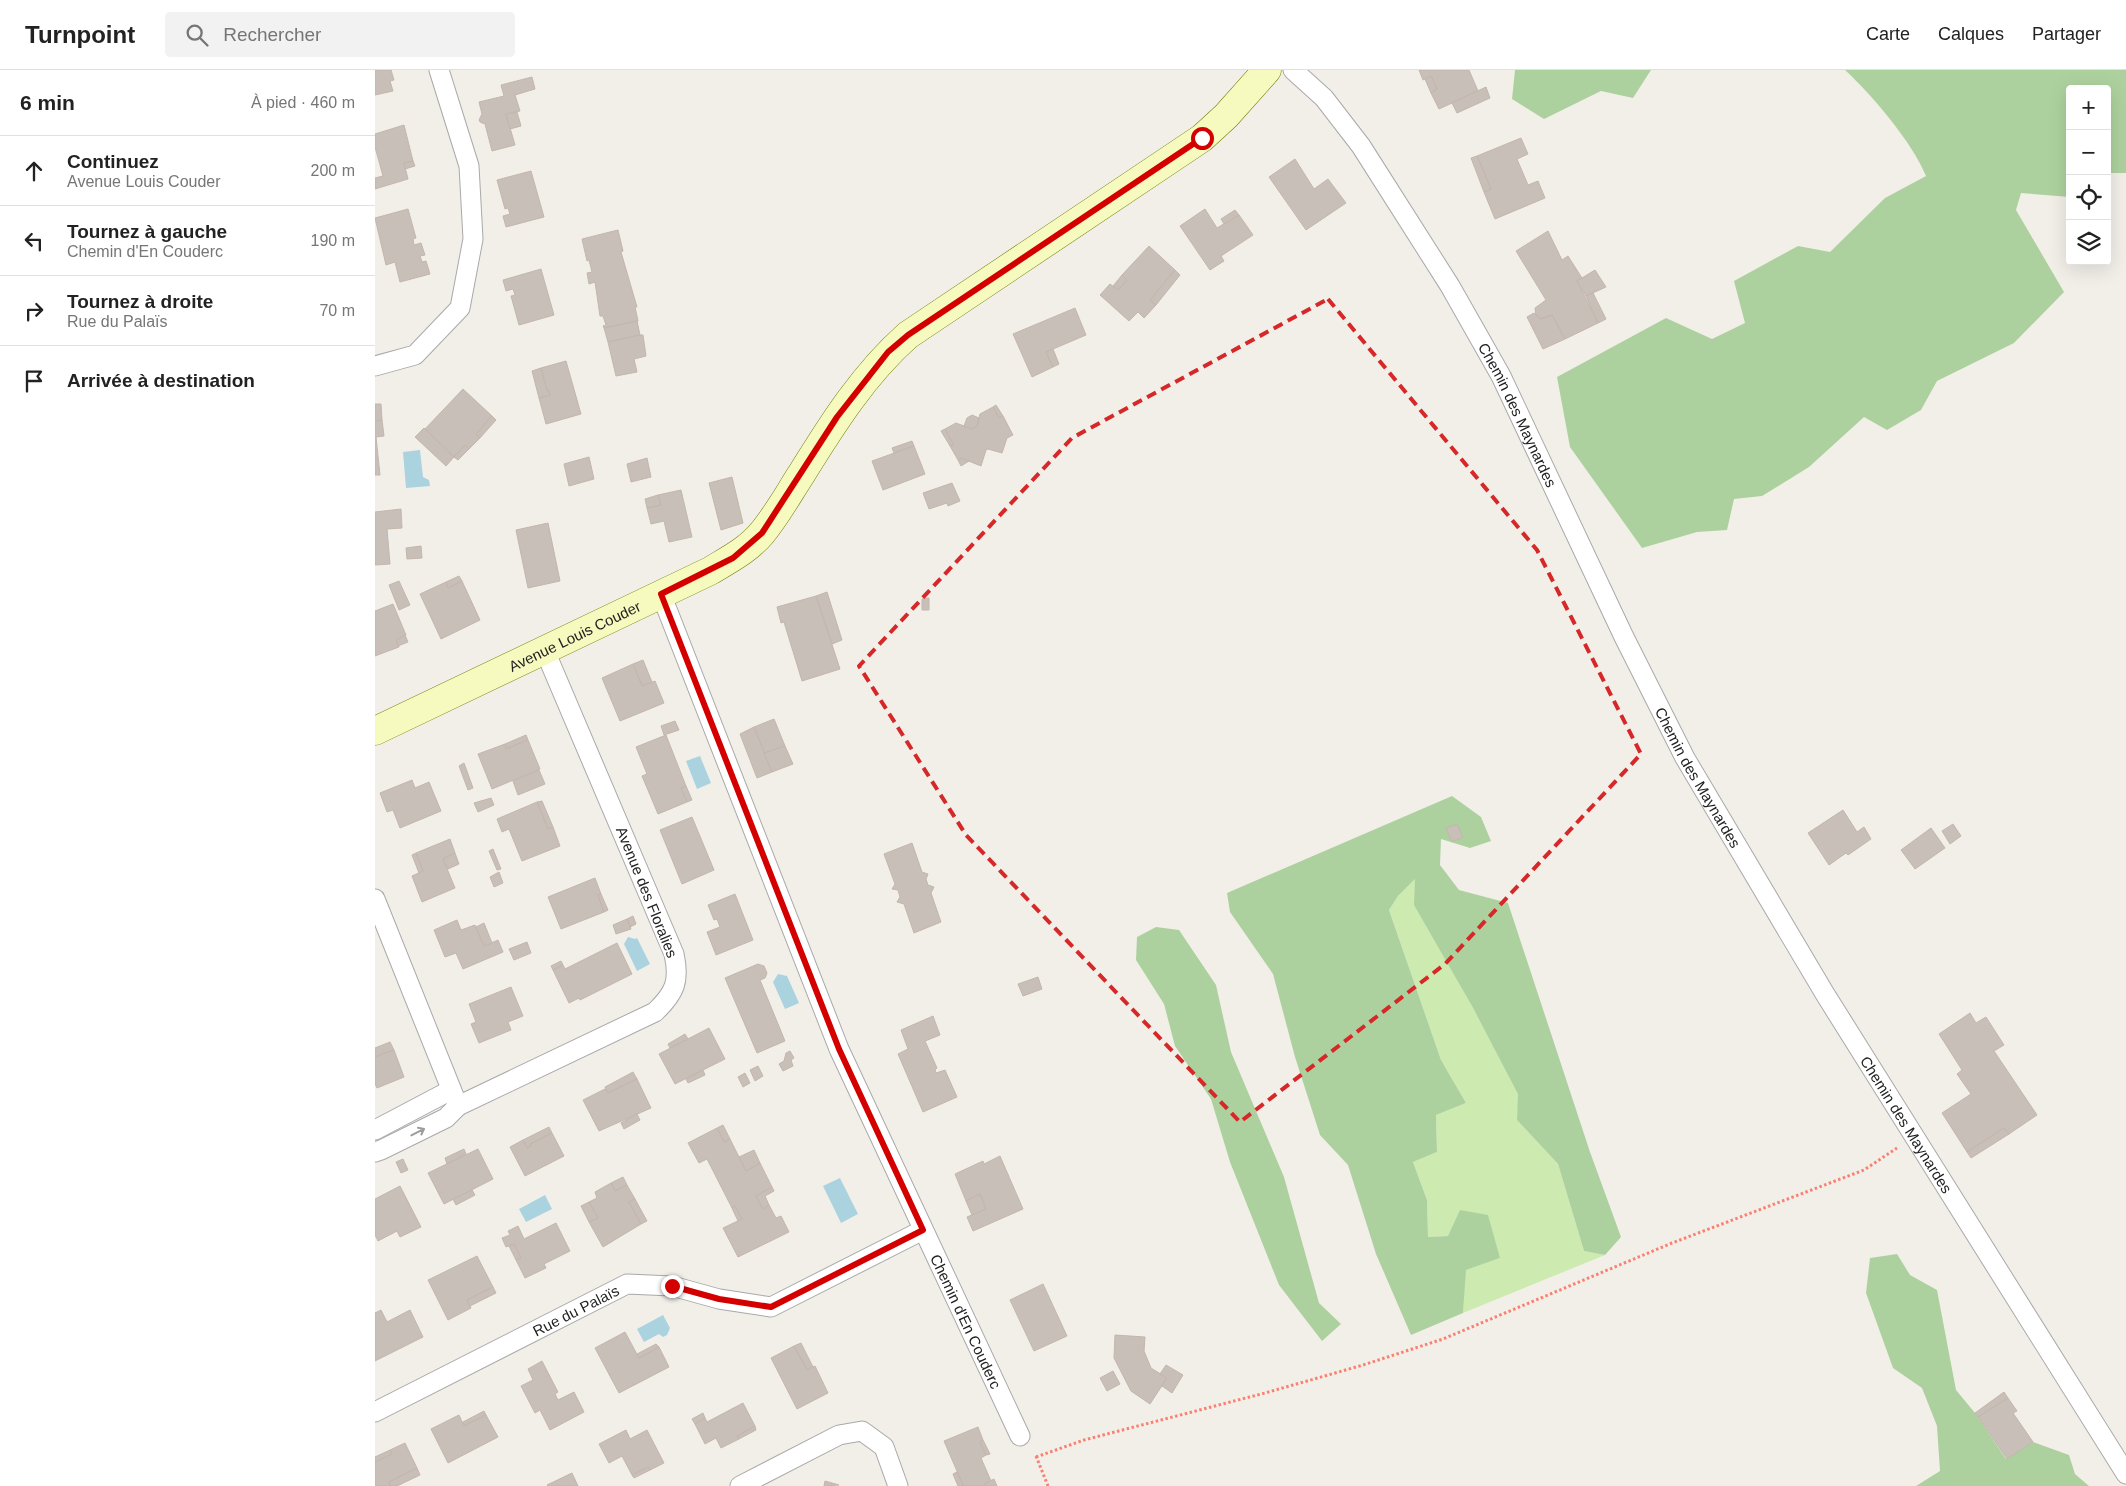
<!DOCTYPE html>
<html lang="fr">
<meta charset="utf-8">
<style>
body{margin:0;font-family:Arial,sans-serif;background:#f2f2f2;color:#222}
.controls{position:absolute;right:15px;top:15px;display:grid;overflow:hidden;border-radius:5px;box-shadow:0 5px 20px #0002}
.controls button{width:45px;height:45px;display:grid;place-items:center;padding:0;border:0;border-bottom:1px solid #e0e0e0;background:#fff;color:#222;font:25px sans-serif}
.stop{position:absolute;width:15px;height:15px;margin:-11px;border:4px solid #d40000;border-radius:50%;background:#fff}
.stop.end{background:#d40000;border-color:#fff;box-shadow:0 1px 5px #0008}
.list{margin:0;padding:0;list-style:none}
h2{display:flex;justify-content:space-between;align-items:center;height:65px;margin:0;padding:0 20px;font-size:21px}
h2 small{font-size:16px;font-weight:400;color:#767676}
.list li{display:grid;grid-template-columns:32px 1fr auto;gap:15px;align-items:center;box-sizing:border-box;height:70px;padding:0 20px;border-top:1px solid #e0e0e0}
.list b{display:block;font-size:19px;white-space:nowrap}
.list p{margin:0;font-size:16px;white-space:nowrap;color:#767676}
.list em{font-size:16px;font-style:normal;color:#767676}
.icon{flex:none;width:28px;height:28px;fill:none;stroke:currentColor;stroke-width:2;stroke-linecap:round;stroke-linejoin:round}
.map{position:relative;flex:none;width:1751px;height:1416px;overflow:hidden}
header{display:flex;align-items:center;gap:30px;box-sizing:border-box;height:70px;padding:0 25px;background:#fff;border-bottom:1px solid #e0e0e0}
header strong{font-size:24px}
nav{display:flex;gap:28px;margin-inline-start:auto;font-size:18px}
.search{width:350px;height:45px;background:#f2f2f2;display:flex;align-items:center;gap:12px;box-sizing:border-box;padding:0 18px;border-radius:5px;color:#767676;font-size:19px}
main{display:flex}
aside{flex:1;background:#fff}
.map>svg:first-child{display:block}
</style>
<header>
<strong>Turnpoint</strong>
<div class="search"><svg class="icon" aria-label="search" viewBox="0 0 24 24"><circle cx="10" cy="10" r="6"/><path d="M15 15l6 6"/></svg>Rechercher</div>
<nav><a>Carte</a><a>Calques</a><a>Partager</a></nav>
</header>
<main>
<aside>
<h2>6 min<small>À pied · 460 m</small></h2>
<ul class="list">
<li><svg class="icon" aria-label="ahead" viewBox="0 0 24 24"><path d="M12 20V5M6 11l6-6 6 6"/></svg><div><b>Continuez</b><p>Avenue Louis Couder</p></div><em>200 m</em></li>
<li><svg class="icon" aria-label="left" viewBox="0 0 24 24"><path d="M17 20v-9H6M10 6l-5 5 5 5"/></svg><div><b>Tournez à gauche</b><p>Chemin d'En Couderc</p></div><em>190 m</em></li>
<li><svg class="icon" aria-label="right" viewBox="0 0 24 24"><path d="M7 20v-9h11M14 6l5 5-5 5"/></svg><div><b>Tournez à droite</b><p>Rue du Palaïs</p></div><em>70 m</em></li>
<li><svg class="icon" aria-label="arrive" viewBox="0 0 24 24"><path d="M6 21V4h12l-3 4 3 4H6"/></svg><div><b>Arrivée à destination</b></div></li>
</ul>
</aside>
<div class="map">
<svg width="1751" height="1416" viewBox="0 0 1751 1416">
<rect width="100%" height="100%" fill="#f2efe9"/>
<!-- grass -->
<path fill="#cdebb0" d="M1041,808L1097,936L1144,1024L1142,1050L1183,1094L1209,1181L1230,1185L1088,1243L1090,1200L1125,1188L1073,1166L1053,1167L1052,1130L1038,1092L1062,1082L1061,1045L1091,1033L1066,990L1014,840L1023,826Z"/>
<!-- forest -->
<g fill="#add19e">
<path d="M1140,0H1276L1258,28L1226,21L1169,49L1137,29Z"/>
<path d="M1470,0H1751V103H1732V19H1695V127L1646,123L1641,140L1689,222L1639,273L1562,311L1546,340L1512,360L1489,347L1434,397L1387,426L1359,429L1352,460L1322,462L1267,478L1195,377L1182,307L1291,248L1337,269L1370,253L1359,211L1423,176L1455,182L1510,128L1551,106C1537,72 1498,26 1470,0Z"/>
<path d="M1077,726L1106,747L1116,771L1095,778L1066,769L1065,795L1084,820L1133,833L1215,1082L1246,1167L1230,1185L1209,1181L1183,1094L1142,1050L1143,1024L1097,936L1039,835L1040,809L1023,826L1014,840L1066,990L1091,1033L1061,1045L1062,1082L1038,1092L1052,1130L1053,1167L1073,1166L1085,1140L1113,1145L1125,1188L1091,1200L1088,1243L1036,1265L1001,1184L973,1095L945,1065L920,987L898,904L855,842L852,823Z"/>
<path d="M781,857L804,860L841,915L856,982L909,1107L944,1233L966,1254L947,1271L904,1215L855,1092L836,1029L800,976L789,934L761,890L762,867Z"/>
<path d="M1522,1184L1535,1205L1562,1220L1581,1320L1600,1343L1631,1389L1658,1372L1694,1385L1700,1404L1714,1416H1541L1565,1401L1562,1356L1547,1318L1518,1298L1491,1223L1495,1188Z"/>
</g>
<!-- water -->
<g fill="#aad3df">
<path d="M45,380L48,407L54,410L55,416L31,418L28,382Z"/>
<path d="M325,686L336,713L322,719L311,691Z"/>
<path d="M253,867L260,869L262,868L275,894L262,901L249,874Z"/>
<path d="M403,904L412,906L424,933L410,939L398,912Z"/>
<path d="M465,1108L483,1144L466,1153L448,1116Z"/>
<path d="M170,1125L177,1139L151,1152L144,1139Z"/>
<path d="M288,1245L295,1258L292,1265L288,1267L284,1264L269,1272L262,1259Z"/>
</g>
<!-- building -->
<g fill="#c7bfb8" stroke="#c4b6ab">
<path d="M0,0H16L19,10L15,11L18,21L0,25Z"/>
<path d="M1044,0H1094L1103,21L1064,39L1056,23L1062,19L1056,6L1048,10Z"/>
<path d="M1056,6L1062,19L1056,23L1050,9Z"/>
<path d="M157,7L160,19L140,25L145,41L131,44L140,75L117,81L110,54L105,52L104,50L107,44L104,32L129,26L126,15Z"/>
<path d="M1111,17L1115,28L1082,43L1077,33Z"/>
<path d="M142,42L146,56L135,59L131,44Z"/>
<path d="M29,55L38,91L29,93L33,109L0,119V108L8,106L0,77V64Z"/>
<path d="M1146,68L1153,84L1142,89L1153,115L1163,111L1170,128L1120,149L1109,122L1116,119L1102,86Z"/>
<path d="M1102,86L1116,119L1109,122L1096,88Z"/>
<path d="M920,89L939,119L953,109L971,133L931,160L894,107Z"/>
<path d="M38,91L40,96L30,99L29,93Z"/>
<path d="M156,101L169,147L131,157L128,146L135,144L133,138L130,139L122,110Z"/>
<path d="M33,139L41,168L38,169L39,175L46,173L50,185L45,186L47,192L51,191L55,204L25,212L20,192L11,195L0,148Z"/>
<path d="M830,139L842,158L864,145L878,165L846,186L849,191L835,200L805,156Z"/>
<path d="M860,140L864,145L849,154L846,149Z"/>
<path d="M243,160L248,181L246,182L262,237H260L263,251L229,258L228,256L231,255L228,246H225L220,212L214,214L212,203L217,202L214,190L212,191L207,169Z"/>
<path d="M1173,161L1187,190L1193,186L1207,208L1202,211L1223,253L1190,269L1177,245L1166,249L1161,246L1160,238L1171,230L1141,181Z"/>
<path d="M774,176L800,200L775,230L781,235L769,248L763,242L754,251L725,225L735,214L743,220L752,210L747,205Z"/>
<path d="M166,199L179,245L144,255L136,226L140,225L138,219L131,221L128,210Z"/>
<path d="M800,200L805,205L781,235L775,230Z"/>
<path d="M1220,200L1231,217L1211,226L1202,211Z"/>
<path d="M747,205L752,210L743,220L738,216Z"/>
<path d="M1218,223L1231,249L1223,253L1211,226Z"/>
<path d="M700,238L711,265L671,282L678,297L657,307L638,264Z"/>
<path d="M1159,243L1166,249L1177,245L1190,269L1168,279L1152,247Z"/>
<path d="M262,251L265,265L233,272L229,258Z"/>
<path d="M265,265H268L271,286L259,289L262,302L241,306L233,272Z"/>
<path d="M678,279L684,294L678,297L671,282Z"/>
<path d="M191,291L206,344L171,354L164,328L175,325L174,321H172L166,298Z"/>
<path d="M166,298L172,321H174L175,325L164,328L157,301Z"/>
<path d="M88,319L117,346L101,364L105,368L94,379L90,375L79,387L50,359Z"/>
<path d="M0,334H6L7,350L0,351Z"/>
<path d="M621,335L628,346L624,348L618,337Z"/>
<path d="M618,337L624,348L628,346L638,365L632,368L627,383L613,379L611,380L606,396L586,388L583,390L575,376L578,374L570,359L581,353L597,359L602,356L605,344Z"/>
<path d="M597,345L604,348L602,356L597,359L589,356L592,348Z"/>
<path d="M117,346L121,350L105,368L101,364Z"/>
<path d="M7,350L9,366L1,367L5,405H0V351Z"/>
<path d="M49,358L79,387L71,396L40,367Z"/>
<path d="M570,359L578,374L575,376L566,361Z"/>
<path d="M537,371L539,376L519,383L517,378Z"/>
<path d="M90,375L94,379L83,390L79,387Z"/>
<path d="M539,376L550,404L508,420L497,391Z"/>
<path d="M214,387L219,409L194,416L189,394Z"/>
<path d="M272,388L276,407L256,412L252,394Z"/>
<path d="M586,388L594,391L586,396L583,390Z"/>
<path d="M357,407L368,453L346,460L334,413Z"/>
<path d="M577,413L585,431L573,436L572,433L554,439L548,423Z"/>
<path d="M306,420L317,467L294,472L289,451L276,454L272,438L286,435L283,425Z"/>
<path d="M283,425L286,435L272,438L270,429Z"/>
<path d="M26,439L27,458L12,459L15,494L0,495V442Z"/>
<path d="M173,453L185,511L153,518L141,460Z"/>
<path d="M46,476L47,488L32,489L31,478Z"/>
<path d="M84,506L87,511L73,518L71,512Z"/>
<path d="M24,511L35,535L24,540L14,515Z"/>
<path d="M87,511L105,550L66,569L45,524L71,512L73,518Z"/>
<path d="M452,522L467,570L457,574L441,526Z"/>
<path d="M441,526L465,599L427,611L409,552L406,553L402,537Z"/>
<path d="M554,528V540H547V529Z"/>
<path d="M18,534L31,565L21,570L24,577L0,586V541Z"/>
<path d="M30,565L33,572L23,576L21,570Z"/>
<path d="M268,590L277,612L267,616L258,594Z"/>
<path d="M258,594L267,616L280,611L289,633L245,651L227,608Z"/>
<path d="M399,649L410,676L389,683L379,657Z"/>
<path d="M300,651L304,660L289,665L286,656Z"/>
<path d="M379,657L397,702L382,708L365,664Z"/>
<path d="M151,665L153,670L131,679L130,674Z"/>
<path d="M291,665L311,716L306,718L312,732L283,744L267,706L272,704L261,677Z"/>
<path d="M153,670L165,699L117,719L103,684L130,674L131,679Z"/>
<path d="M410,676L418,694L397,702L389,683Z"/>
<path d="M89,693L98,718L93,720L84,696Z"/>
<path d="M164,700L170,714L143,725L138,711Z"/>
<path d="M37,710L40,718L54,712L66,741L25,758L18,740L12,742L5,723Z"/>
<path d="M311,716L317,730L312,732L306,718Z"/>
<path d="M116,728L119,735L103,742L99,733Z"/>
<path d="M167,731L178,757L173,759L162,732Z"/>
<path d="M162,732L173,759L178,757L185,776L147,791L134,759L127,762L122,749Z"/>
<path d="M1468,740L1482,762L1489,757L1496,769L1473,785L1471,783L1454,795L1433,763Z"/>
<path d="M317,747L339,800L307,814L285,760Z"/>
<path d="M1082,754L1088,767L1077,772L1071,758Z"/>
<path d="M1578,754L1586,766L1575,774L1567,761Z"/>
<path d="M1556,758L1570,778L1540,799L1526,780Z"/>
<path d="M75,769L80,783L68,789L80,818L47,832L37,806L48,801L41,783Z"/>
<path d="M537,773L547,802L553,804L551,809L553,815L559,817L556,823L566,852L539,863L529,834L522,832L525,827L523,820L517,819L520,814L509,784Z"/>
<path d="M118,779L126,799L122,800L114,781Z"/>
<path d="M41,783L48,801L44,803L37,785Z"/>
<path d="M80,783L84,794L73,799L68,789Z"/>
<path d="M124,802L128,813L119,817L115,807Z"/>
<path d="M220,808L226,824L223,825L229,842L186,859L173,827Z"/>
<path d="M226,824L233,840L229,842L223,825Z"/>
<path d="M360,824L378,870L341,885L332,862L345,857L342,849L339,850L333,835Z"/>
<path d="M258,846L261,854L255,857L252,849Z"/>
<path d="M252,849L256,859L241,864L238,855Z"/>
<path d="M82,850L86,860L100,855L109,876L123,870L128,882L88,899L81,883L70,887L59,860Z"/>
<path d="M109,853L117,873L109,876L101,857Z"/>
<path d="M152,872L156,883L139,890L134,879Z"/>
<path d="M242,873L257,904L205,930L204,928L194,933L178,900L188,895L190,899Z"/>
<path d="M186,891L188,895L178,900L176,896Z"/>
<path d="M383,894L389,896L392,903L390,908L385,910L410,971L382,983L350,908Z"/>
<path d="M663,907L667,919L648,926L643,914Z"/>
<path d="M136,917L148,946L133,952L136,960L104,973L96,954L101,952L94,934Z"/>
<path d="M1595,943L1601,953L1611,947L1629,975L1619,981L1662,1045L1634,1064L1629,1058L1592,1082L1567,1043L1596,1024L1582,1004L1587,1000L1564,964Z"/>
<path d="M558,946L565,965L550,971L562,998L560,1000L561,1003L570,1000L582,1027L548,1042L523,984L533,979L526,960Z"/>
<path d="M334,958L350,989L300,1014L284,984Z"/>
<path d="M310,964L313,969L295,978L293,974Z"/>
<path d="M15,972L19,980L0,987V978Z"/>
<path d="M19,980L29,1007L2,1018L0,1014V987Z"/>
<path d="M415,981L419,988L416,990L418,996L408,1001L404,994L409,991L411,983Z"/>
<path d="M383,996L388,1006L380,1011L375,1000Z"/>
<path d="M328,1000L330,1005L313,1013L311,1009Z"/>
<path d="M258,1002L262,1009L233,1023L230,1017Z"/>
<path d="M370,1003L375,1013L368,1017L363,1007Z"/>
<path d="M262,1009L276,1038L224,1061L208,1030L230,1019L233,1023Z"/>
<path d="M262,1044L265,1050L249,1059L246,1053Z"/>
<path d="M348,1055L355,1069L349,1072L342,1058Z"/>
<path d="M174,1057L177,1063L155,1074L156,1076L152,1078L148,1070Z"/>
<path d="M342,1058L349,1072L355,1069L371,1101L385,1093L397,1117L381,1126L388,1139L394,1135L401,1148L406,1146L414,1162L363,1187L348,1158L367,1149L360,1136L357,1138L332,1089L324,1093L313,1073Z"/>
<path d="M1629,1058L1634,1064L1596,1088L1592,1082Z"/>
<path d="M177,1063L189,1086L150,1106L135,1077L148,1070L152,1078L156,1076L155,1074Z"/>
<path d="M89,1079L91,1084L72,1094L70,1088Z"/>
<path d="M103,1079L118,1109L69,1134L53,1103Z"/>
<path d="M379,1080L385,1093L371,1101L364,1087Z"/>
<path d="M625,1086L648,1139L598,1161L592,1147L611,1139L605,1124L591,1131L580,1104L608,1091L609,1094Z"/>
<path d="M28,1089L33,1100L26,1103L21,1092Z"/>
<path d="M248,1107L252,1115L240,1121L236,1113Z"/>
<path d="M236,1113L240,1121L252,1115L260,1129L254,1132L266,1154L228,1177L214,1152L223,1148L214,1132L222,1128L220,1122Z"/>
<path d="M25,1116L46,1157L25,1167L22,1161L3,1171L0,1165V1129Z"/>
<path d="M397,1117L399,1121L390,1126L394,1135L388,1139L381,1126Z"/>
<path d="M97,1120L100,1125L81,1135L78,1129Z"/>
<path d="M605,1124L611,1139L597,1145L591,1131Z"/>
<path d="M260,1129L272,1151L266,1154L254,1132Z"/>
<path d="M214,1132L223,1148L214,1152L206,1136Z"/>
<path d="M360,1136L367,1149L363,1151L357,1138Z"/>
<path d="M181,1153L195,1181L169,1194L171,1198L150,1208L141,1190L146,1188L139,1174L131,1177L127,1168L135,1165L133,1161L143,1156L149,1169Z"/>
<path d="M139,1174L146,1188L141,1190L134,1176Z"/>
<path d="M102,1186L118,1217L92,1230L96,1238L73,1250L53,1210Z"/>
<path d="M668,1214L692,1266L659,1281L635,1230Z"/>
<path d="M118,1217L121,1223L95,1236L92,1230Z"/>
<path d="M6,1240L12,1252L35,1240L48,1267L0,1291V1243Z"/>
<path d="M250,1262L264,1288L284,1277L294,1297L244,1323L220,1278Z"/>
<path d="M740,1265L770,1267L769,1281L776,1298L792,1308L775,1334L756,1321L739,1288Z"/>
<path d="M426,1273L438,1297L432,1300L419,1276Z"/>
<path d="M281,1274L284,1277L264,1288L262,1284Z"/>
<path d="M419,1276L432,1300L440,1296L453,1323L422,1339L396,1288Z"/>
<path d="M167,1291L183,1322L180,1324L183,1330L199,1322L209,1342L175,1360L165,1340L160,1343L146,1316L158,1310L153,1299Z"/>
<path d="M791,1295L808,1305L797,1323L787,1316L792,1308L785,1304Z"/>
<path d="M738,1301L745,1314L732,1321L725,1308Z"/>
<path d="M1629,1322L1633,1328L1603,1347L1600,1343Z"/>
<path d="M1633,1328L1642,1341L1638,1343L1658,1372L1632,1389L1603,1347Z"/>
<path d="M368,1333L380,1356L362,1366L364,1369L346,1378L341,1368L330,1374L320,1354L330,1348L332,1352Z"/>
<path d="M109,1341L111,1345L89,1356L88,1352Z"/>
<path d="M328,1343L330,1348L320,1354L317,1349Z"/>
<path d="M84,1345L89,1356L111,1345L123,1367L73,1393L56,1359Z"/>
<path d="M380,1356L381,1360L364,1369L362,1366Z"/>
<path d="M603,1357L608,1370L605,1372L611,1385L606,1388L616,1411L609,1414L610,1416H586L588,1415L569,1371Z"/>
<path d="M251,1360L255,1369L272,1360L289,1393L275,1400L273,1397L257,1405L247,1386L234,1393L224,1374Z"/>
<path d="M608,1370L615,1384L611,1385L605,1372Z"/>
<path d="M30,1373L42,1398L14,1412L16,1416H0V1392L17,1384L15,1380Z"/>
<path d="M15,1380L17,1384L0,1392V1387Z"/>
<path d="M273,1397L275,1400L259,1408L257,1405Z"/>
<path d="M42,1398L45,1405L22,1416H16L14,1412Z"/>
<path d="M582,1402L588,1415L586,1416H583L578,1404Z"/>
<path d="M197,1403L203,1416H173L172,1415Z"/>
<path d="M619,1409L622,1416H610L609,1414Z"/>
<path d="M450,1411L464,1415L449,1416Z"/>
</g>
<g fill="none" stroke-linecap="round" stroke-linejoin="round">
<defs>
<g id="street">
<path id="s1" d="M918,0L949,28L986,76L1075,216L1126,306L1249,567L1310,688L1450,924L1751,1404"/>
<path d="M0,296L40,285L85,238L98,169L94,96L64,0"/>
<path id="s2" d="M286,524L464,979L645,1366"/>
<path d="M0,829L83,1036"/>
<path d="M0,1060L76,1020"/>
<path d="M0,1082L6,1080L71,1048L83,1036L280,942C300,923 305,911 299,884L170,581"/>
<path id="s3" d="M0,1342L252,1214L297,1216L344,1229L396,1237L548,1160"/>
<path d="M365,1416L464,1365L487,1361L509,1377L523,1416"/>
</g>
<g id="secondary">
<path id="s4" d="M0,661L335,501C353,490 373,480 387,463C402,445 414,423 427,403C458,353 489,304 533,265L827,68L851,46L892,0"/>
</g>
</defs>
<!-- street casing -->
<use href="#street" stroke="#a9a9a9" stroke-width="21"/>
<!-- secondary casing -->
<use href="#secondary" stroke="#707d05" stroke-width="29"/>
<!-- path -->
<g stroke="#fa8072" stroke-width="3" stroke-dasharray="2.5 2.5" stroke-linecap="butt">
<path d="M661,1386L673,1416"/>
<path d="M661,1387L709,1370L890,1323L988,1295L1068,1269L1297,1173L1489,1100L1522,1078"/>
</g>
<!-- street -->
<use href="#street" stroke="#fff" stroke-width="19"/>
<!-- secondary -->
<use href="#secondary" stroke="#f7fabf" stroke-width="28"/>
</g>
<!-- one-way arrows -->
<defs><path id="oneway-shaft" d="M-6 0H5M1.5-3L5.5 0L1.5 3" fill="none" stroke-width="1.6" stroke-linecap="round" stroke-linejoin="round" transform="scale(1.25)"/></defs>
<use stroke="#9c9c9c" href="#oneway-shaft" transform="translate(43 1062) rotate(-27)"/>
<g fill="none" stroke-linecap="round" stroke-linejoin="round">
<!-- route -->
<path stroke="#d40000" stroke-width="6" d="M297,1216L344,1229L396,1237L548,1160L464,979L286,524L358,488L387,463L462,347L513,282L533,265L827,68"/>
</g>
<!-- marked area -->
<path fill="none" stroke="#d62828" stroke-width="4" stroke-dasharray="10 6" stroke-linejoin="round" d="M953,229L1162,480L1266,684L1070,894L865,1052L591,765L484,596L697,368Z"/>
<g text-anchor="middle" dominant-baseline="central" stroke-width="4.5" stroke-linejoin="round" paint-order="stroke">
<!-- street labels -->
<g font-size="15" fill="#222" stroke="#fff">
<text stroke="none"><textPath href="#s1" startOffset="414">Chemin des Maynardes</textPath></text>
<text stroke="none"><textPath href="#s4" startOffset="221">Avenue Louis Couder</textPath></text>
<text stroke="none"><textPath href="#s1" startOffset="819">Chemin des Maynardes</textPath></text>
<text transform="translate(272 822) rotate(68)">Avenue des Floralies</text>
<text stroke="none"><textPath href="#s1" startOffset="1224">Chemin des Maynardes</textPath></text>
<text stroke="none"><textPath href="#s3" startOffset="225">Rue du Palaïs</textPath></text>
<text stroke="none"><textPath href="#s2" startOffset="789">Chemin d'En Couderc</textPath></text>
</g>
</g>
</svg>
<div class="controls">
<button>+</button>
<button>−</button>
<button><svg class="icon" aria-label="locate" viewBox="0 0 24 24"><circle cx="12" cy="12" r="6"/><path d="M12 2v4M12 18v4M2 12h4M18 12h4"/></svg></button>
<button><svg class="icon" aria-label="layers" viewBox="0 0 24 24"><path d="M12 4l9 5-9 5-9-5zM3 14l9 5 9-5"/></svg></button>
</div>
<div class="stop" style="left:827px;top:68px"></div>
<div class="stop end" style="left:297px;top:1216px"></div>
</div>
</main>
